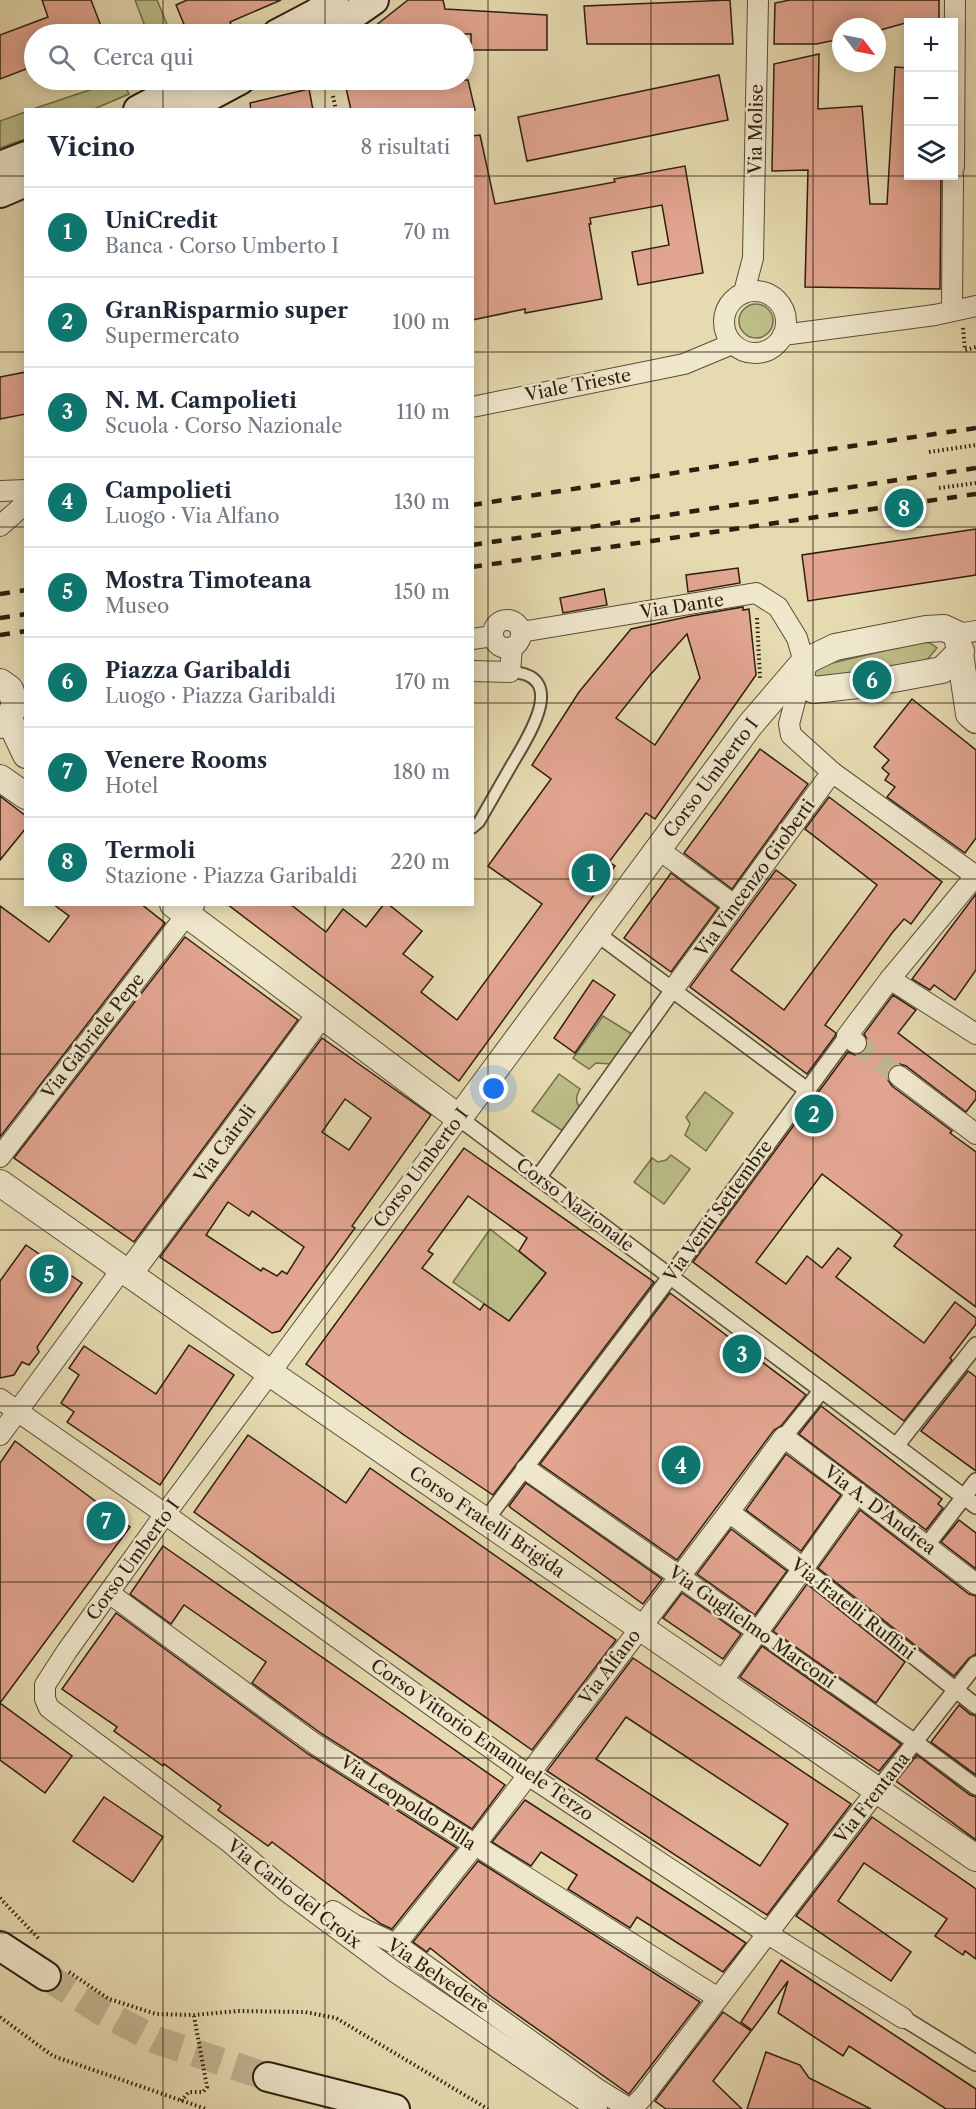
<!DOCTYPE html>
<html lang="it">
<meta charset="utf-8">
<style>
body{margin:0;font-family:"Libre Caslon Text",serif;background:#f2f2f3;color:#1f2937}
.controls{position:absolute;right:18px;top:18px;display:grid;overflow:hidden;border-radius:0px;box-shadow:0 3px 15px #0003}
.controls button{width:54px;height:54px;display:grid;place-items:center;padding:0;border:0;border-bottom:2px solid #e0e1e3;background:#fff;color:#1f2937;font:30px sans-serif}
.compass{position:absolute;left:832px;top:18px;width:54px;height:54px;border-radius:50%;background:#fff;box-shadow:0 3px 15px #0003;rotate:122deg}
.you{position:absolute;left:494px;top:1089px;width:21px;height:21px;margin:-15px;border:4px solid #fff;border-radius:50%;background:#1a73e8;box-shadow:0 0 0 9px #1a73e833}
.badge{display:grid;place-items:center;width:39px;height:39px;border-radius:50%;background:#0f766e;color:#fff;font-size:20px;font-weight:700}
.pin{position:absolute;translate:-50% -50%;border:3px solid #fff;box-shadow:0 2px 6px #0006}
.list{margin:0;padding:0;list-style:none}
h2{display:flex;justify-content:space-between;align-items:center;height:78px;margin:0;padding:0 24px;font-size:26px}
h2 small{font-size:20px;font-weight:400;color:#747a83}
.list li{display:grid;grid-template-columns:39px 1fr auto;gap:18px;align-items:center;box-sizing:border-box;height:90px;padding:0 24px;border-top:2px solid #e0e1e3}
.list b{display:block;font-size:22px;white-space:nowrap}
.list p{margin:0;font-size:20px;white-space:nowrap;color:#747a83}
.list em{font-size:20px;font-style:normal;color:#747a83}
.icon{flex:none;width:33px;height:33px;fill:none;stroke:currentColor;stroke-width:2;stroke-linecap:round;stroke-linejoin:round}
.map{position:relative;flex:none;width:976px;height:2109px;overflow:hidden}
.search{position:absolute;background:#fff;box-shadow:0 3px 15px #0003;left:24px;top:24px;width:450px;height:66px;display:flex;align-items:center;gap:15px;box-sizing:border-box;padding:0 21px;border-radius:33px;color:#747a83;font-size:22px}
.panel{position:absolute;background:#fff;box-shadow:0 3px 15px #0003;left:24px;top:108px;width:450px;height:798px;border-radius:0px}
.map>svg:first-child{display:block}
</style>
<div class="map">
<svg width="976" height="2109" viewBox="0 0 976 2109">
<rect width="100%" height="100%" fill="#e6dab0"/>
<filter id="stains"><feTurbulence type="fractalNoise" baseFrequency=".00333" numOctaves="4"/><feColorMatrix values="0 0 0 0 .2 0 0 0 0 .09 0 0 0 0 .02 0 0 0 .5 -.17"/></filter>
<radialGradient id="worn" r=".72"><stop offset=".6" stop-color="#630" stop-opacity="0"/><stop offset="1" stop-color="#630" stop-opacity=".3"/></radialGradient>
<!-- green -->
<g fill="#bcbd87" stroke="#746e4b" stroke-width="1.5">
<path d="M135,0H157L171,34H148Z"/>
<path d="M119,80H122L129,94L94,109H33Z"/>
<path d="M25,112V139L0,148V121Z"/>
<circle cx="756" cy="321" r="17"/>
<path d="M922,642L930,643L937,648L926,661L817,681L813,673L819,666Z"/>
<path d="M603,1016L632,1034L611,1064L596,1063L589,1069L573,1058Z"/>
<path d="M559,1074L580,1089C576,1096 575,1101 580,1108L563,1131L532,1111Z"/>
<path d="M705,1092L733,1113L706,1151L685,1135L690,1124L686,1117Z"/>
<path d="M671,1155L690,1169L664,1204L634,1182L652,1158L658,1162L666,1160Z"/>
<path d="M490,1229L546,1273L509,1321L453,1282Z"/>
</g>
<!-- building -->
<g fill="#e2a590" stroke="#2d1e0f" stroke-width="1.5" fill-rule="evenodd">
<path d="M42,0H91L104,34H34V66L0,79V35L48,17Z"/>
<path d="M187,0H281L230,22L232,27L213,34H188L176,5Z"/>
<path d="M408,0H443L445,9L547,15V50H471V34H365Z"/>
<path d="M730,0L733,44H587L584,6Z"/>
<path d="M790,0H939V22H909L877,31V27H841V39L816,44H774L775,3Z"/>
<path d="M819,54L818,109L862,106L870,204H887L895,67L909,68V176H941L940,289L805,287L808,170L772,171L774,64Z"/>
<path d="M719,75L728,120L527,161L518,117Z"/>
<path d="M405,80H468L475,110H351L346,88Z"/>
<path d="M309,89L313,110H251L250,103Z"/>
<path d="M480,135L495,204L615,182L614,179L685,166L703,273L638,285L632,252L669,245L662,205L590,218L591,224H589L602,299L525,313V309L472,320V136Z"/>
<path d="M26,372V414L0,419V377Z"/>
<path d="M976,529V575L808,601L802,555Z"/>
<path d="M738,568L740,583L688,592L686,575Z"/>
<path d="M604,589L607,605L563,613L560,598Z"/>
<path d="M743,607V610L749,609L756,675L655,819L646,813L609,862L615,866L459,1081L227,904H290L326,932L343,909L366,927L384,904H388L422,931L403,954L433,977L421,992L457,1020L542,904L488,866L551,779L532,765L579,692L631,629L691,616ZM687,634L700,678L655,745L616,718L650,675Z"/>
<path d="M912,699L976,750V838L965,853L887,797L895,787L885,780L889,774L882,768L889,760L874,747Z"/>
<path d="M760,749L808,784L732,889L684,853Z"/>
<path d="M0,796L26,816V828L0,860Z"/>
<path d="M829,797L942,882L911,924L904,919L892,933L825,1025L836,1033L835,1036L807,1074L690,987L776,870L796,885L731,970L784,1010L877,885L805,829Z"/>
<path d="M671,873L718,908L671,972L624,938Z"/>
<path d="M976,894V970L955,1000L934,985L930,990L912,979Z"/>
<path d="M53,904H141L165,923L0,1137V906L49,942L69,916Z"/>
<path d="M185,937L298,1020L134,1242L14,1158Z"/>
<path d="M593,980L615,995L575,1053L554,1038Z"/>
<path d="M893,995L916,1010L898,1033L976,1092V1099L966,1112L906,1066L900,1064L894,1065L887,1074L888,1080L892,1086L952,1131L950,1133L976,1152V1307L894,1246L902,1235L822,1174L756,1262L786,1284L807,1256L822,1268L838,1248L851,1258L836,1277L924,1343L955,1302L976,1318V1324L950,1358L952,1360L904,1421L693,1262L848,1052L855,1055L861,1054L866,1050L867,1039L864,1034Z"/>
<path d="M322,1038L431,1115L352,1226L355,1228L280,1331L272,1333L160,1257ZM345,1099L371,1118L349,1150L322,1132ZM228,1202L249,1216L252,1211L304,1247L287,1274L282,1271L277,1276L263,1268L261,1271L206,1235Z"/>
<path d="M464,1148L654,1282L493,1495L404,1435L306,1364ZM468,1196L527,1238L519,1251L546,1273L509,1321L484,1304L480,1310L422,1268L433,1254L428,1251Z"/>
<path d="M26,1245L82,1283L37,1347L39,1352L29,1365L22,1362L14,1375L0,1378V1281Z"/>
<path d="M670,1293L806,1395L781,1426L774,1430L677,1560L540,1464Z"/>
<path d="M189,1345L234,1375L160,1485L67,1422L74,1412L61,1403L79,1375L69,1368L84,1346L156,1394Z"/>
<path d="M968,1371L976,1377V1471L921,1431Z"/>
<path d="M821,1406L942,1499L938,1504L943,1508L926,1530L799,1434Z"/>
<path d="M248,1435L346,1503L370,1468L616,1640L532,1750L194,1512Z"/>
<path d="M15,1441L130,1527L0,1703V1463Z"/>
<path d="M786,1454L841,1495L801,1551L746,1510Z"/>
<path d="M526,1483L662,1579L643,1604L511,1508L509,1506Z"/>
<path d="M860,1510L969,1594L976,1596V1654L969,1658L954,1676L818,1568Z"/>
<path d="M959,1520L976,1533V1569L941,1542Z"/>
<path d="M731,1529L787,1571L755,1615L697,1574Z"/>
<path d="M163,1546L505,1785L472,1829L322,1734L252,1683L266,1662L184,1605L171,1624L130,1594Z"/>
<path d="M807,1584L905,1662L876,1703L773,1631Z"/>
<path d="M682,1593L741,1634L723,1659L663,1618Z"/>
<path d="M116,1613L308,1754L457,1848L392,1929L381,1924L272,1842L268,1846L218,1810L221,1806L164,1764L163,1766L114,1731L117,1727L62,1689Z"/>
<path d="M762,1646L901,1744L879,1771L740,1677Z"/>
<path d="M633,1658L851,1804L767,1915L547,1771ZM626,1717L788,1824L760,1866L596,1759Z"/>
<path d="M0,1703L72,1756L45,1793L0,1760Z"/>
<path d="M959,1705L970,1714L976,1716V1775L931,1742Z"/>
<path d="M917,1755L970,1795L976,1797V1840L896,1781Z"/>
<path d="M104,1797L163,1837L133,1882L73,1841Z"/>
<path d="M525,1800L746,1943L723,1972L637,1917L630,1928L568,1889L577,1875L541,1852L531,1866L492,1842Z"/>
<path d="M872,1817L976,1889V1959L965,1951L963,1955L935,1936L947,1919L864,1863L838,1901L911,1952L891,1981L796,1916Z"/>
<path d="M478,1861L700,2002L629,2094L492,1997L430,1948L427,1952L413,1942Z"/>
<path d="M781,1960L976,2089V2109H946L849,2046L843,2056L778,2013L788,1981L752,2030L741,2022Z"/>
<path d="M723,2012L751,2031L713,2081L742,2109H666L655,2101Z"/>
<path d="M766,2052L800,2065L809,2078L871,2109H747Z"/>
</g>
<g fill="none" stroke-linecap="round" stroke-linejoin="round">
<!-- minor-tunnel -->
<path stroke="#c1b490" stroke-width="20" stroke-dasharray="20 10" stroke-linecap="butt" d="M856,1043L899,1076"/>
<!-- secondary-tunnel -->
<path stroke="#c1b490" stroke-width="28" stroke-dasharray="28 14" stroke-linecap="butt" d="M46,1976L99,2010L156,2040L268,2077"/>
<defs>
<path id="service" d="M472,828L479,822C490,803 500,785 511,766C526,740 571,674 510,672"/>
<g id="pedestrian">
<path d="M596,933L807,1090"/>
<path d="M459,1118L976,1506"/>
<path d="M538,1178L677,984"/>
<path d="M784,1437L822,1390"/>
<path d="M896,1446L976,1345"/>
<path d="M485,1521L670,1277L847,1036"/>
<path d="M927,1545L976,1481"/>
<path d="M803,1568L976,1706"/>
<path d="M757,1631L915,1742L976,1787"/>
<path d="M877,1790L976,1664"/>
<path d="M903,2018L976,2063"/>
</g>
<g id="minor">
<path d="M954,167L955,0"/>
<circle cx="755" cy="322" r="31"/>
<path d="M744,292L753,258L758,0"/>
<path d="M952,310L953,176"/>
<path d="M783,335L935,315L976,306"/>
<path d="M472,407L684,364L732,344"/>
<path d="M0,491L26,490"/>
<path d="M0,526L26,503"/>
<circle cx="507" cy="634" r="14"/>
<path d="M521,632L756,593L778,607L797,638L804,662"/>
<path d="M957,634L976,631"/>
<path d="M472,639L493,636"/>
<path d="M472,671L510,672L512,647"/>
<path d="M800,682L789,724L791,735L832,772L976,876"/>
<path d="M658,849L734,905"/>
<path d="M890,979L976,1034"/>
<path d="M677,984L832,772"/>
<path d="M856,1043L847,1036L890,979L976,875"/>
<path d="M899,1076L976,1134"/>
<path d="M459,1118L165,1514L67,1651L45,1685V1699L49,1708L229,1842L286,1891L395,1972L597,2109"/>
<path d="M0,1157L194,905"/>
<path d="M0,1399L165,1514L528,1775L768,1934L903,2018"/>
<path d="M0,1435L122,1269"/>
<path d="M526,1469L757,1631"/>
<path d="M729,1512L803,1568"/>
<path d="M109,1593L315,1744L718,1998"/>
<path d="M721,1683L857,1493"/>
<path d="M333,1911L355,1925L396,1944L599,2090L630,2109"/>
<path d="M396,1944L474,1846L729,1512L784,1437L976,1584"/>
<path d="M631,2109L643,2097L877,1790"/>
</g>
<g id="tertiary">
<path d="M804,662L800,682L814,690L866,684L942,670L961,651"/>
<path d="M0,682L10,689L15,703L9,719L0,725"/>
<path d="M9,719L26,755"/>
<path d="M0,778L26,796"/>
<path d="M173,904L459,1118L750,725L804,662L835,647L926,629L944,628L957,634L969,714L976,720"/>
<path d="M0,1183L270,1373L976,1858"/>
<path d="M129,1274L320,1015"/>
</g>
<g id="secondary">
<path d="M277,34L315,14L334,0"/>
<path d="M325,34L374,0"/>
<path d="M138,110L195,80"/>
<path d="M184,110L240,80"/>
<path d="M0,166L26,156"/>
<path d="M0,193L26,182"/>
<path d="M0,1946L46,1976"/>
<path d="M268,2077L395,2109"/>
</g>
</defs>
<!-- service casing -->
<use href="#service" stroke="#5b4d37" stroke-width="14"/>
<!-- pedestrian casing -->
<use href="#pedestrian" stroke="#5b4d37" stroke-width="18"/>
<!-- minor casing -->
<use href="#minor" stroke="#5b4d37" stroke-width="22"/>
<!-- tertiary casing -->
<use href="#tertiary" stroke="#5b4d37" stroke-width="28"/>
<!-- secondary casing -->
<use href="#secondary" stroke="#2d1e0f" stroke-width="32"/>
<!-- path -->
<g stroke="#2d1e0f" stroke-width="4" stroke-dasharray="1.5 3" stroke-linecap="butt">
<path d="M333,96L336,110"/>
<path d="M963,328L965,350L976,347"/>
<path d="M929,452L976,445"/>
<path d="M939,488L976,483"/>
<path d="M757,618L760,679"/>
<path d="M0,1898L40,1940"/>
<path d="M69,1972L109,1999L156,2014L194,2015L238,2011L305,2012L336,2018L488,2109"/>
<path d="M0,2017L53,2056L206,2109"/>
<path d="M181,2101L189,2092H203L207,2087L194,2016"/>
</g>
<!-- service -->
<use href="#service" stroke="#efe7cc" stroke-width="10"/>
<!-- pedestrian -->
<use href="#pedestrian" stroke="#efe7cc" stroke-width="15"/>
<!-- minor -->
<use href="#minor" stroke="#efe7cc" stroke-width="20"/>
<!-- tertiary -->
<use href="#tertiary" stroke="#efe7cc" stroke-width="26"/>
<!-- secondary -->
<use href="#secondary" stroke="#efe7cc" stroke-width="28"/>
<!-- rail -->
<g stroke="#2d1e0f" stroke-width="4.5" stroke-dasharray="10 10" stroke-linecap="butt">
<path d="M472,505L756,460L976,428"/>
<path d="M472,545L976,468"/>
<path d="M472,567L976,494"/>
<path d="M0,594L26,590"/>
<path d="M0,618L26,614"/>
<path d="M0,635L26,631"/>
</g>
</g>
<!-- grid -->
<path fill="none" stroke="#2d1e0f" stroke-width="1.5" stroke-opacity="0.55" d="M163,0V34M325,0V34M488,0V2109M651,0V2109M813,0V2109M163,80V110M325,80V110M0,176H26M472,176H976M0,352H26M472,352H976M0,527H26M472,527H976M0,703H26M472,703H976M0,879H26M472,879H976M163,904V2109M325,904V2109M0,1054H976M0,1230H976M0,1406H976M0,1582H976M0,1758H976M0,1933H976"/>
<g text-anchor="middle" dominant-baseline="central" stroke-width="5" stroke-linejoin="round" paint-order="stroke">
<!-- street labels -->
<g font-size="18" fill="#2d1e0f" stroke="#efe7cc">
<text transform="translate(756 129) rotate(-89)">Via Molise</text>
<text transform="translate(578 385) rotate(-11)">Viale Trieste</text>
<text transform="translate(682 606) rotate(-9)">Via Dante</text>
<text transform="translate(711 778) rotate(-53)">Corso Umberto I</text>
<text transform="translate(755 878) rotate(-54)">Via Vincenzo Gioberti</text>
<text transform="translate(93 1036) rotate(-52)">Via Gabriele Pepe</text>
<text transform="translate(225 1144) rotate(-54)">Via Cairoli</text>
<text transform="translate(421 1168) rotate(-53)">Corso Umberto I</text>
<text transform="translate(575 1205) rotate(37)">Corso Nazionale</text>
<text transform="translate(718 1211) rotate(-54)">Via Venti Settembre</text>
<text transform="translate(880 1510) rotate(37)">Via A. D'Andrea</text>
<text transform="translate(487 1522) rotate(34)">Corso Fratelli Brigida</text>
<text transform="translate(133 1560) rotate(-54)">Corso Umberto I</text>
<text transform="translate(853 1609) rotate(38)">Via fratelli Ruffini</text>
<text transform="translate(752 1627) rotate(35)">Via Guglielmo Marconi</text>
<text transform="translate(610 1667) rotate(-53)">Via Alfano</text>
<text transform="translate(482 1740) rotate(35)">Corso Vittorio Emanuele Terzo</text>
<text transform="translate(872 1798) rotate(-52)">Via Frentana</text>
<text transform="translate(408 1803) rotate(33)">Via Leopoldo Pilla</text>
<text transform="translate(294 1894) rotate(38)">Via Carlo del Croix</text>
<text transform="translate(438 1976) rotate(34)">Via Belvedere</text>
</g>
</g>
<rect width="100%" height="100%" filter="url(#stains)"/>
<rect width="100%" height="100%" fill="url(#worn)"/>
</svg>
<div class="controls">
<button>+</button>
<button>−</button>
<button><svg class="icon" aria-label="layers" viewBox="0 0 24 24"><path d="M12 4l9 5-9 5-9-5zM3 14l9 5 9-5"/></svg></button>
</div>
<svg class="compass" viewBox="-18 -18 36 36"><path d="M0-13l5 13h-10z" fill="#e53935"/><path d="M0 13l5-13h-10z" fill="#747a83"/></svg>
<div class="you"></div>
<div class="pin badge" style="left:591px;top:873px">1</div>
<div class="pin badge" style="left:814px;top:1114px">2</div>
<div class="pin badge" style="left:742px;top:1354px">3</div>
<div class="pin badge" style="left:681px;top:1465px">4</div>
<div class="pin badge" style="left:49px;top:1274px">5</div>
<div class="pin badge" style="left:872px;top:680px">6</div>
<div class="pin badge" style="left:106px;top:1521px">7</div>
<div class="pin badge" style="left:904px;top:508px">8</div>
<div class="search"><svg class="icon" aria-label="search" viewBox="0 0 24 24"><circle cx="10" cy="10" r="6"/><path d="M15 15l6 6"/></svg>Cerca qui</div>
<section class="panel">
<h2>Vicino<small>8 risultati</small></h2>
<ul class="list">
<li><span class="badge">1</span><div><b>UniCredit</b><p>Banca · Corso Umberto I</p></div><em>70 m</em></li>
<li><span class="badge">2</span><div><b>GranRisparmio super</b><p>Supermercato</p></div><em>100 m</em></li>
<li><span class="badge">3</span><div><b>N. M. Campolieti</b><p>Scuola · Corso Nazionale</p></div><em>110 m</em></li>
<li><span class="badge">4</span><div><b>Campolieti</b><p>Luogo · Via Alfano</p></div><em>130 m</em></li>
<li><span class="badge">5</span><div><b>Mostra Timoteana</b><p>Museo</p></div><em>150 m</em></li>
<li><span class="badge">6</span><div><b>Piazza Garibaldi</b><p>Luogo · Piazza Garibaldi</p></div><em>170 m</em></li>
<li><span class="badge">7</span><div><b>Venere Rooms</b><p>Hotel</p></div><em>180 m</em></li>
<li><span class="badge">8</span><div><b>Termoli</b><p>Stazione · Piazza Garibaldi</p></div><em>220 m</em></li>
</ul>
</section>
</div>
